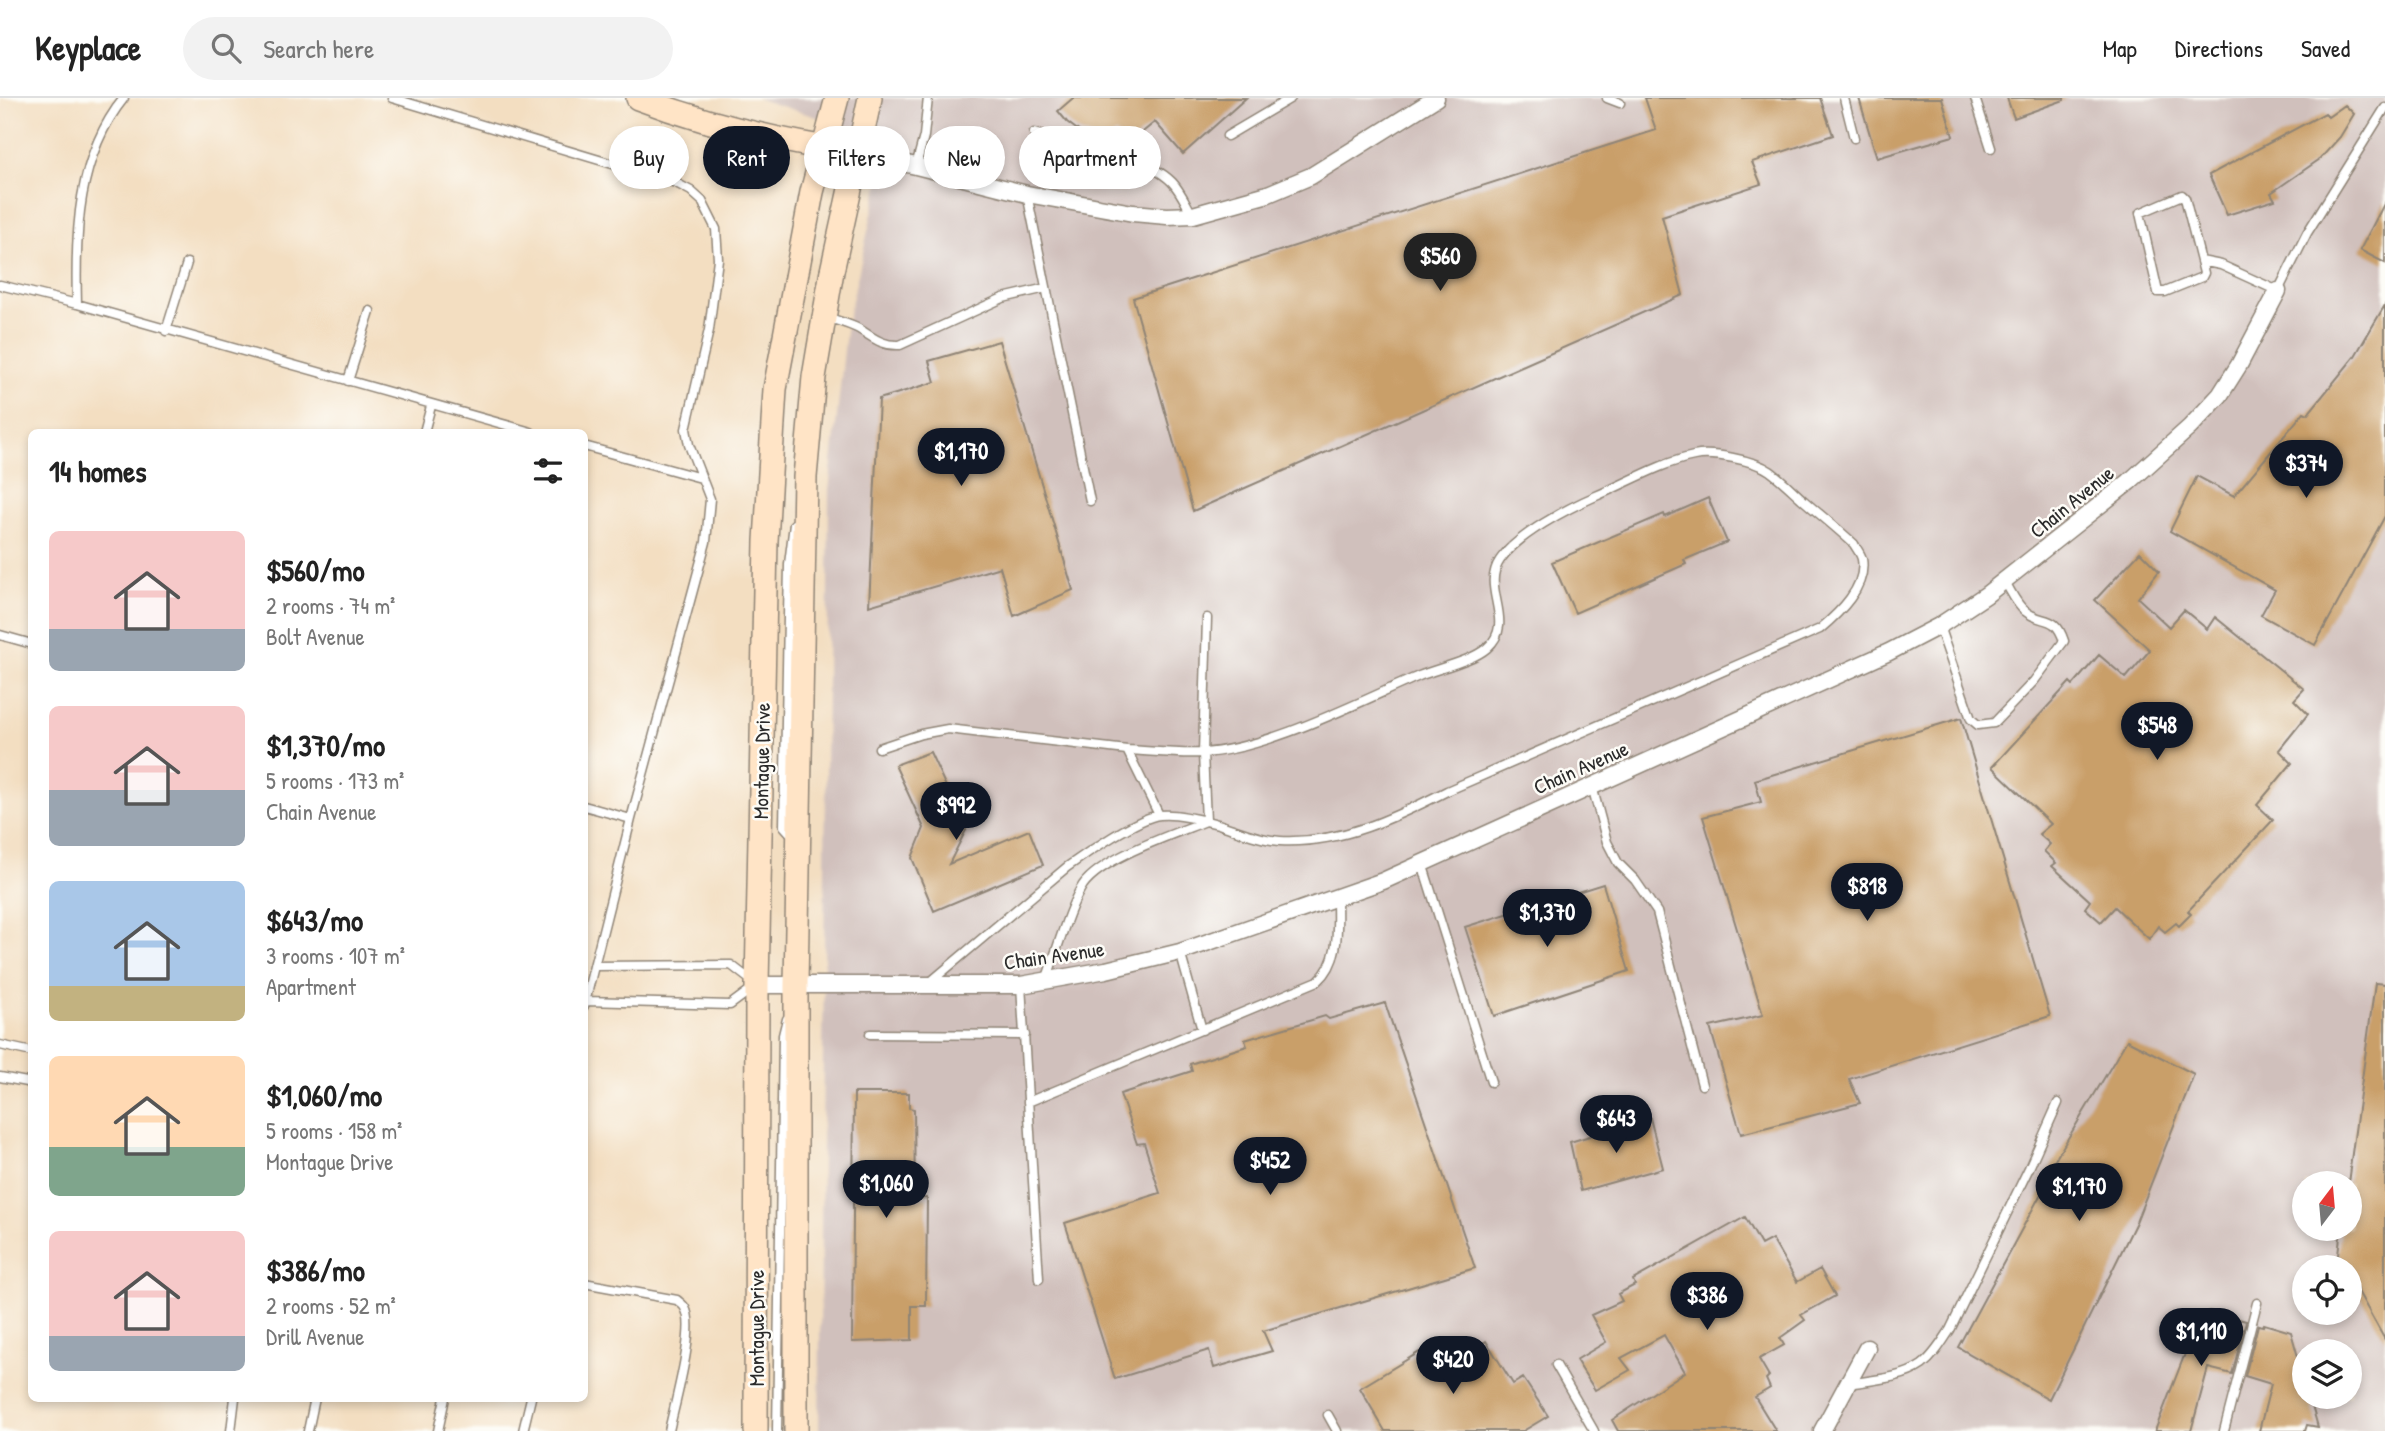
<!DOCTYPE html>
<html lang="en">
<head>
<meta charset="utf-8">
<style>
  :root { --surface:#fff; --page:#f2f2f2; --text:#222; --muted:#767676; --line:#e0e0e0; --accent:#111827 }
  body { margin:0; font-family:"Patrick Hand",sans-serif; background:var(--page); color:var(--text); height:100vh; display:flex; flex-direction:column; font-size:26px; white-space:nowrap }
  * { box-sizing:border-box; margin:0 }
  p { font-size:23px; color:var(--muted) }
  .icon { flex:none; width:38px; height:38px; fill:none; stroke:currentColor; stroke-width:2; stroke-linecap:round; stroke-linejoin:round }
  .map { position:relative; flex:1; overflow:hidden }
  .side { position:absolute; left:28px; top:331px; width:560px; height:973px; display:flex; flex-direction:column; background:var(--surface); border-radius:10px; box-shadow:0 4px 10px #0003 }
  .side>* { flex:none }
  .top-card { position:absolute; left:609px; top:28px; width:665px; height:63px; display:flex; gap:14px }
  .needle { width:46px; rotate:16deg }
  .controls { position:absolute; left:2292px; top:1073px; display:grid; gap:14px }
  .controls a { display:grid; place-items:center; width:70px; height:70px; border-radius:50%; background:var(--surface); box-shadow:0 4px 10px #0003; font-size:35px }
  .price { position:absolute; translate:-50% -60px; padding:0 16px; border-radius:24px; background:var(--accent); color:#fff; font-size:23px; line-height:46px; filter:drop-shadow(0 2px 4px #0008) }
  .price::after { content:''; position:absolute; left:50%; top:42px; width:21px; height:16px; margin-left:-10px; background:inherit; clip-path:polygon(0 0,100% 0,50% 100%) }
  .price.active { background:#222; color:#fff }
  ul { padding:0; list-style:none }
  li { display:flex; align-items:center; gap:21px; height:175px; padding:0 21px }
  li span { display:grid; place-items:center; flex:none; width:196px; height:140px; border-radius:10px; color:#555 }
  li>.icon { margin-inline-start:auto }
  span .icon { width:84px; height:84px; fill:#fffc; stroke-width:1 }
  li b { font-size:30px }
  h2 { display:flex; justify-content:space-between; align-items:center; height:84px; padding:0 21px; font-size:30px }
  .chip { padding:0 24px; border-radius:32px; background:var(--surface); box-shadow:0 4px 10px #0003; font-size:24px; line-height:63px }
  .chip.active { background:var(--accent); color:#fff }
  header { display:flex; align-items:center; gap:42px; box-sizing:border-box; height:98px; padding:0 35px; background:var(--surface); border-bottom:2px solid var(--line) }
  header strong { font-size:33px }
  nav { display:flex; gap:38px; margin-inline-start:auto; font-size:24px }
  .search { width:490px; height:63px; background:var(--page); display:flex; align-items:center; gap:18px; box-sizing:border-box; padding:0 24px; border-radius:38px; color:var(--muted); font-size:26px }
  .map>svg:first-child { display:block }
  .industrial { fill:#d0c0bc; fill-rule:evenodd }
  .building { fill:#c99f69 }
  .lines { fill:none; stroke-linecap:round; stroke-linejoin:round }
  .service-casing { stroke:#8f8476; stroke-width:11 }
  .minor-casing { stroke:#8f8476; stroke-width:19 }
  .secondary-casing { stroke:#8f8476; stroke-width:26 }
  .service { stroke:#fff; stroke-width:8 }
  .minor { stroke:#fff; stroke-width:16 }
  .secondary { stroke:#ffe4c6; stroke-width:23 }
  .labels { text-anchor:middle; stroke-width:5; stroke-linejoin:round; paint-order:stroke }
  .street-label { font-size:21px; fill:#2b2b2b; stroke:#fdfcf7 }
</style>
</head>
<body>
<header>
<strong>Keyplace</strong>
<div class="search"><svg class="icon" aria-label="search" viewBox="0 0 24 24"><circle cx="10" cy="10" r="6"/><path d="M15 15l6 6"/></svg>Search here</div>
<nav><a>Map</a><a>Directions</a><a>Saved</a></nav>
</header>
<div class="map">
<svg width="2385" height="1333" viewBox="0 0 2385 1333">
  <rect width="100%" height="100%" fill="#fdfcf7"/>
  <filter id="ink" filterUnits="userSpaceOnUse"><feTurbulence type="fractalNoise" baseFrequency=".0143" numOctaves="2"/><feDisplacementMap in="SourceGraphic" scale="14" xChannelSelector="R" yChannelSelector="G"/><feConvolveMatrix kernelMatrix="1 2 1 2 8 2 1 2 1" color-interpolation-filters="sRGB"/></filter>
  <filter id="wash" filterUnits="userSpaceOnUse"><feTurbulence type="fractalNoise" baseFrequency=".00686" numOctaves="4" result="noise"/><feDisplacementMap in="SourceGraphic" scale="28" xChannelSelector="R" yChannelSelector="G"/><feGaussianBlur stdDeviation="1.57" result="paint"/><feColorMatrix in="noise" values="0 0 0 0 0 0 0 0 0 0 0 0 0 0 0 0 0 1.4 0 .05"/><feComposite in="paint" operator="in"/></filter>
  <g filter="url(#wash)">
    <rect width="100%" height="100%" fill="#f3dec1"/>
    <path class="industrial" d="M756 0H2385V1333H819L829 393 847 224 889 42ZM2305 1085H2350V1130H2305ZM2305 1169H2350V1214H2305ZM2305 1253H2350V1298H2305Z"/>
    <g id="blocks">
      <path class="building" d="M1073 0H1246L1183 56 1155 24 1127 47 1116 35 1104 44 1080 34 1067 24 1058 13Z
        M1645 0H1820L1833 37 1752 64 1761 86 1662 118 1683 197 1193 413 1133 200 1656 32Z
        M1859 0H1942L1953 38 1877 60Z
        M2007 0H2064V2L2014 20Z
        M2345 7 2354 16 2340 39 2320 61 2271 95 2275 102 2227 117 2209 77 2325 15 2328 19Z
        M2385 104V165L2360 152Z
        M2385 207V418L2315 547 2261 517 2275 492 2170 433 2197 378 2234 398 2304 314 2308 316 2355 258Z
        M999 243 1073 492 1014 518 1000 469 869 508 879 301 935 284 929 263Z
        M1708 400 1727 444 1684 462 1686 466 1575 515 1552 464 1664 416 1665 419Z
        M2140 454 2159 473 2138 500 2169 529 2184 512 2207 531 2215 519 2304 591 2294 602 2308 616 2279 652 2292 665 2257 707 2273 722 2188 813 2191 816 2179 828 2176 825 2165 834 2158 828 2149 841 2115 809 2101 824 2085 810 2090 803 2052 768 2056 765 2044 753 2050 746 2039 736 2051 726 1992 669 2070 584 2073 587 2099 557 2126 580 2150 552 2095 502Z
        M1961 620 2050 918 1849 981 1860 1005 1741 1036 1710 929 1763 917 1703 719 1761 704 1755 682Z
        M930 654 966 732 949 766 1029 732 1043 767 934 813 912 760 924 730 895 667Z
        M1603 786 1629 873 1494 918 1465 829Z
        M2375 885 2385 886V1242L2350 1179V1169H2345L2338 1157 2341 1130H2350V1085H2348Z
        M1385 905 1475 1170 1263 1233 1272 1253 1214 1270 1209 1252 1115 1281 1065 1125 1160 1095 1144 1045 1137 1046 1120 996 1192 973 1190 966 1247 948 1245 942 1325 918 1329 921Z
        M2127 942 2194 976 2136 1124 2049 1301 1958 1249 2050 1079 2046 1077Z
        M854 995H909V1010L914 1011 915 1101 927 1100 926 1208H912V1242L852 1244Z
        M1650 1020 1663 1070 1581 1093 1570 1044Z
        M1745 1119 1761 1147 1772 1141 1797 1184 1820 1171 1835 1198 1801 1217 1805 1222 1780 1240 1784 1247 1759 1261 1769 1278 1766 1281 1770 1290 1755 1299 1776 1333H1618L1612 1322 1685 1274 1664 1237 1621 1260 1630 1272 1595 1292 1576 1262 1606 1244 1591 1217 1622 1203 1618 1196 1635 1187 1633 1182Z
        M2209 1213 2246 1223 2232 1276 2208 1270 2191 1333H2155L2200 1217Z
        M2264 1226 2291 1234 2305 1284V1298H2309L2318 1329 2307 1327 2305 1333H2259L2271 1286 2245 1278 2258 1227 2263 1228Z
        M1486 1243 1513 1286 1523 1280 1548 1318 1523 1333H1385L1360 1290 1423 1252 1435 1273Z"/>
    </g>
  </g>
  <g filter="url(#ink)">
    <use href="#blocks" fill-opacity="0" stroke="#8f8476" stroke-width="2"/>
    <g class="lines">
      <defs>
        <path id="service" d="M392 0 676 85 691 93 702 103 716 131 718 161 709 232 686 331 689 347 710 401 706 444 631 721 584 908
          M1607 0 1620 5
          M1844 0 1854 40
          M1975 0 1991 50
          M1034 35C1071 45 1144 56 1172 84 1180 92 1186 106 1192 116
          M1227 38 1291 0
          M916 68 924 38 928 0
          M1027 96 1090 403
          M2182 97 2185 100 2204 175 2202 179 2165 194H2158L2140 115Z
          M2201 163 2221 167 2278 193 2307 135 2385 10
          M0 187 77 206 531 334
          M77 206C75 135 77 58 124 0
          M827 219C837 223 850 226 859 231 874 240 882 248 900 247L1003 200 1046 190
          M166 233 187 165
          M348 283 370 213
          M424 334 431 308
          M584 348 701 380
          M1939 528 1971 621 1978 627 1994 625 2034 583 2064 543C2055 515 2042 527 2025 513 2016 506 2011 493 2005 484
          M0 537 32 546
          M879 650 921 636 948 631 1127 652 1159 717
          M1592 688 1607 744 1618 765 1635 782 1657 814 1702 987
          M584 708 631 721
          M793 738 784 728 789 466 794 426
          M1422 765 1491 984
          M1180 854 1202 932
          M1046 882C1056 856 1069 808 1083 787 1103 759 1174 736 1206 723L1203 655 1207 520
          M928 886 1067 769C1085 756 1139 719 1160 717 1175 715 1203 722 1218 726 1237 732 1260 742 1280 743 1341 746 1394 720 1447 693L1820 531C1839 515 1867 489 1862 461 1861 456 1856 450 1854 446 1837 430 1819 416 1802 401 1792 392 1781 381 1770 373 1754 362 1712 354 1694 358 1660 365 1627 385 1596 398 1568 410 1517 437 1500 462 1480 491 1517 524 1487 550 1472 563 1439 570 1419 578 1358 604 1267 652 1201 655 1176 656 1151 653 1127 652
          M1021 887 1039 1181
          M586 903 730 907 757 887 731 867 594 868
          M870 936 1025 937
          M0 947 32 954
          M0 979 32 985
          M1028 1004 1318 883C1341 863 1337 828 1337 799
          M584 1185 677 1202C679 1204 684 1207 685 1210 697 1229 674 1308 669 1333
          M1556 1267 1594 1333
          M1847 1286C1871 1282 1902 1281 1922 1267 1934 1258 1942 1244 1950 1232L2029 1070 2058 1005
          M1328 1317 1337 1333
          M231 1333 235 1300
          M308 1333 315 1300
          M438 1333 445 1300
          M523 1333 531 1300
          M777 1333 783 937 787 921
          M2224 1333 2257 1205"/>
        <path id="minor" d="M857 55 916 68 1027 96 1133 115 1167 118 1193 117 1268 96 1311 78 1436 0
          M757 887H1021L1106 872 1180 854 1383 783 1889 554 1939 528 1986 497 2129 384 2190 329 2220 297 2239 267 2278 193
          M1822 1333 1867 1250"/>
        <path id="secondary" d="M638 0C709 27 782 44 857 55
          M756 1333 757 887 766 443 775 291 812 94 837 0
          M796 1333V887L805 379 814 279 832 173 870 0"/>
      </defs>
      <use href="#service" class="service-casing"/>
      <use href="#minor" class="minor-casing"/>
      <use href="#secondary" class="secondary-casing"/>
      <use href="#service" class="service"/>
      <use href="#minor" class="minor"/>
      <use href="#secondary" class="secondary"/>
    </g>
  </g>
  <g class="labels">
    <g class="street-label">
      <text transform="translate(2072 404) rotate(-39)" y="7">Chain Avenue</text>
      <text transform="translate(762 663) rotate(-89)" y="7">Montague Drive</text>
      <text transform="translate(1581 670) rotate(-24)" y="7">Chain Avenue</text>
      <text transform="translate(1054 858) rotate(-8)" y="7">Chain Avenue</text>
      <text transform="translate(757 1230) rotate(-90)" y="7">Montague Drive</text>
    </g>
  </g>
</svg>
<div class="controls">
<a><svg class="needle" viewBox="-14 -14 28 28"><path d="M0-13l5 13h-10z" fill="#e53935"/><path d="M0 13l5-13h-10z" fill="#767676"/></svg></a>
<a><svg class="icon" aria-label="locate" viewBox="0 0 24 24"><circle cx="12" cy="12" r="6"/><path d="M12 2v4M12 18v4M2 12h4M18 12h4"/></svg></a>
<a><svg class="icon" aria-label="layers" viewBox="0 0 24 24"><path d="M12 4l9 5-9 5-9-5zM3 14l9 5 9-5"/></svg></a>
</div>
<b class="price active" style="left:1440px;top:195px">$560</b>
<b class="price" style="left:961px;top:390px">$1,170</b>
<b class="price" style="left:2306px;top:402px">$374</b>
<b class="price" style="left:2157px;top:664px">$548</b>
<b class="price" style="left:956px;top:744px">$992</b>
<b class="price" style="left:1867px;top:825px">$818</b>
<b class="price" style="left:1547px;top:851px">$1,370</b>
<b class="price" style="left:1616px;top:1057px">$643</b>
<b class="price" style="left:1270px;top:1099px">$452</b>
<b class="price" style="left:886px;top:1122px">$1,060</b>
<b class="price" style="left:2079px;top:1125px">$1,170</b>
<b class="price" style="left:1707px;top:1234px">$386</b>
<b class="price" style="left:2201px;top:1270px">$1,110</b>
<b class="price" style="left:1453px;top:1298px">$420</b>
<div class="top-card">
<a class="chip">Buy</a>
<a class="chip active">Rent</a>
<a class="chip">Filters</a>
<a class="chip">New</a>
<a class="chip">Apartment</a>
</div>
<section class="side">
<h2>14 homes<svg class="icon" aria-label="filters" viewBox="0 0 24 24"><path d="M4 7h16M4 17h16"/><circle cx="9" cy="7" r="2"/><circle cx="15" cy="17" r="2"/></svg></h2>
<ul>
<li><span style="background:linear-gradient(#f6c9c9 70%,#9aa5b1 0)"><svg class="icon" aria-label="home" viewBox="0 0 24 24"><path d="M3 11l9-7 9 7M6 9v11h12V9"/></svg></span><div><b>$560/mo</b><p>2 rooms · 74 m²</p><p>Bolt Avenue</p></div></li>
<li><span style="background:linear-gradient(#f6c9c9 60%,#9aa5b1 0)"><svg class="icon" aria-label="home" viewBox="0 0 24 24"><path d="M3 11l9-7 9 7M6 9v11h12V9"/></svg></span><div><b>$1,370/mo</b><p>5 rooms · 173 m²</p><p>Chain Avenue</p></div></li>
<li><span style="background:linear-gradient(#a9c7e8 75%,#c2b280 0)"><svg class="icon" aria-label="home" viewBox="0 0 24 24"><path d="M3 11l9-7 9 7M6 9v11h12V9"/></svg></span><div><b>$643/mo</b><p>3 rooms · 107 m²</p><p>Apartment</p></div></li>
<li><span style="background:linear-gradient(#ffd9b3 65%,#7fa58c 0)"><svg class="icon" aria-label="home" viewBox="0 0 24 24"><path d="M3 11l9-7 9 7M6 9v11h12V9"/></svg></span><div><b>$1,060/mo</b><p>5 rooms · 158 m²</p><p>Montague Drive</p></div></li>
<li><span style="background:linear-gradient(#f6c9c9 75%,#9aa5b1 0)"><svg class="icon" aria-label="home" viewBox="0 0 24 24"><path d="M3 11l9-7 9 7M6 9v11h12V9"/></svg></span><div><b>$386/mo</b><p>2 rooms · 52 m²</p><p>Drill Avenue</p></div></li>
</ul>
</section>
</div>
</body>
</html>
